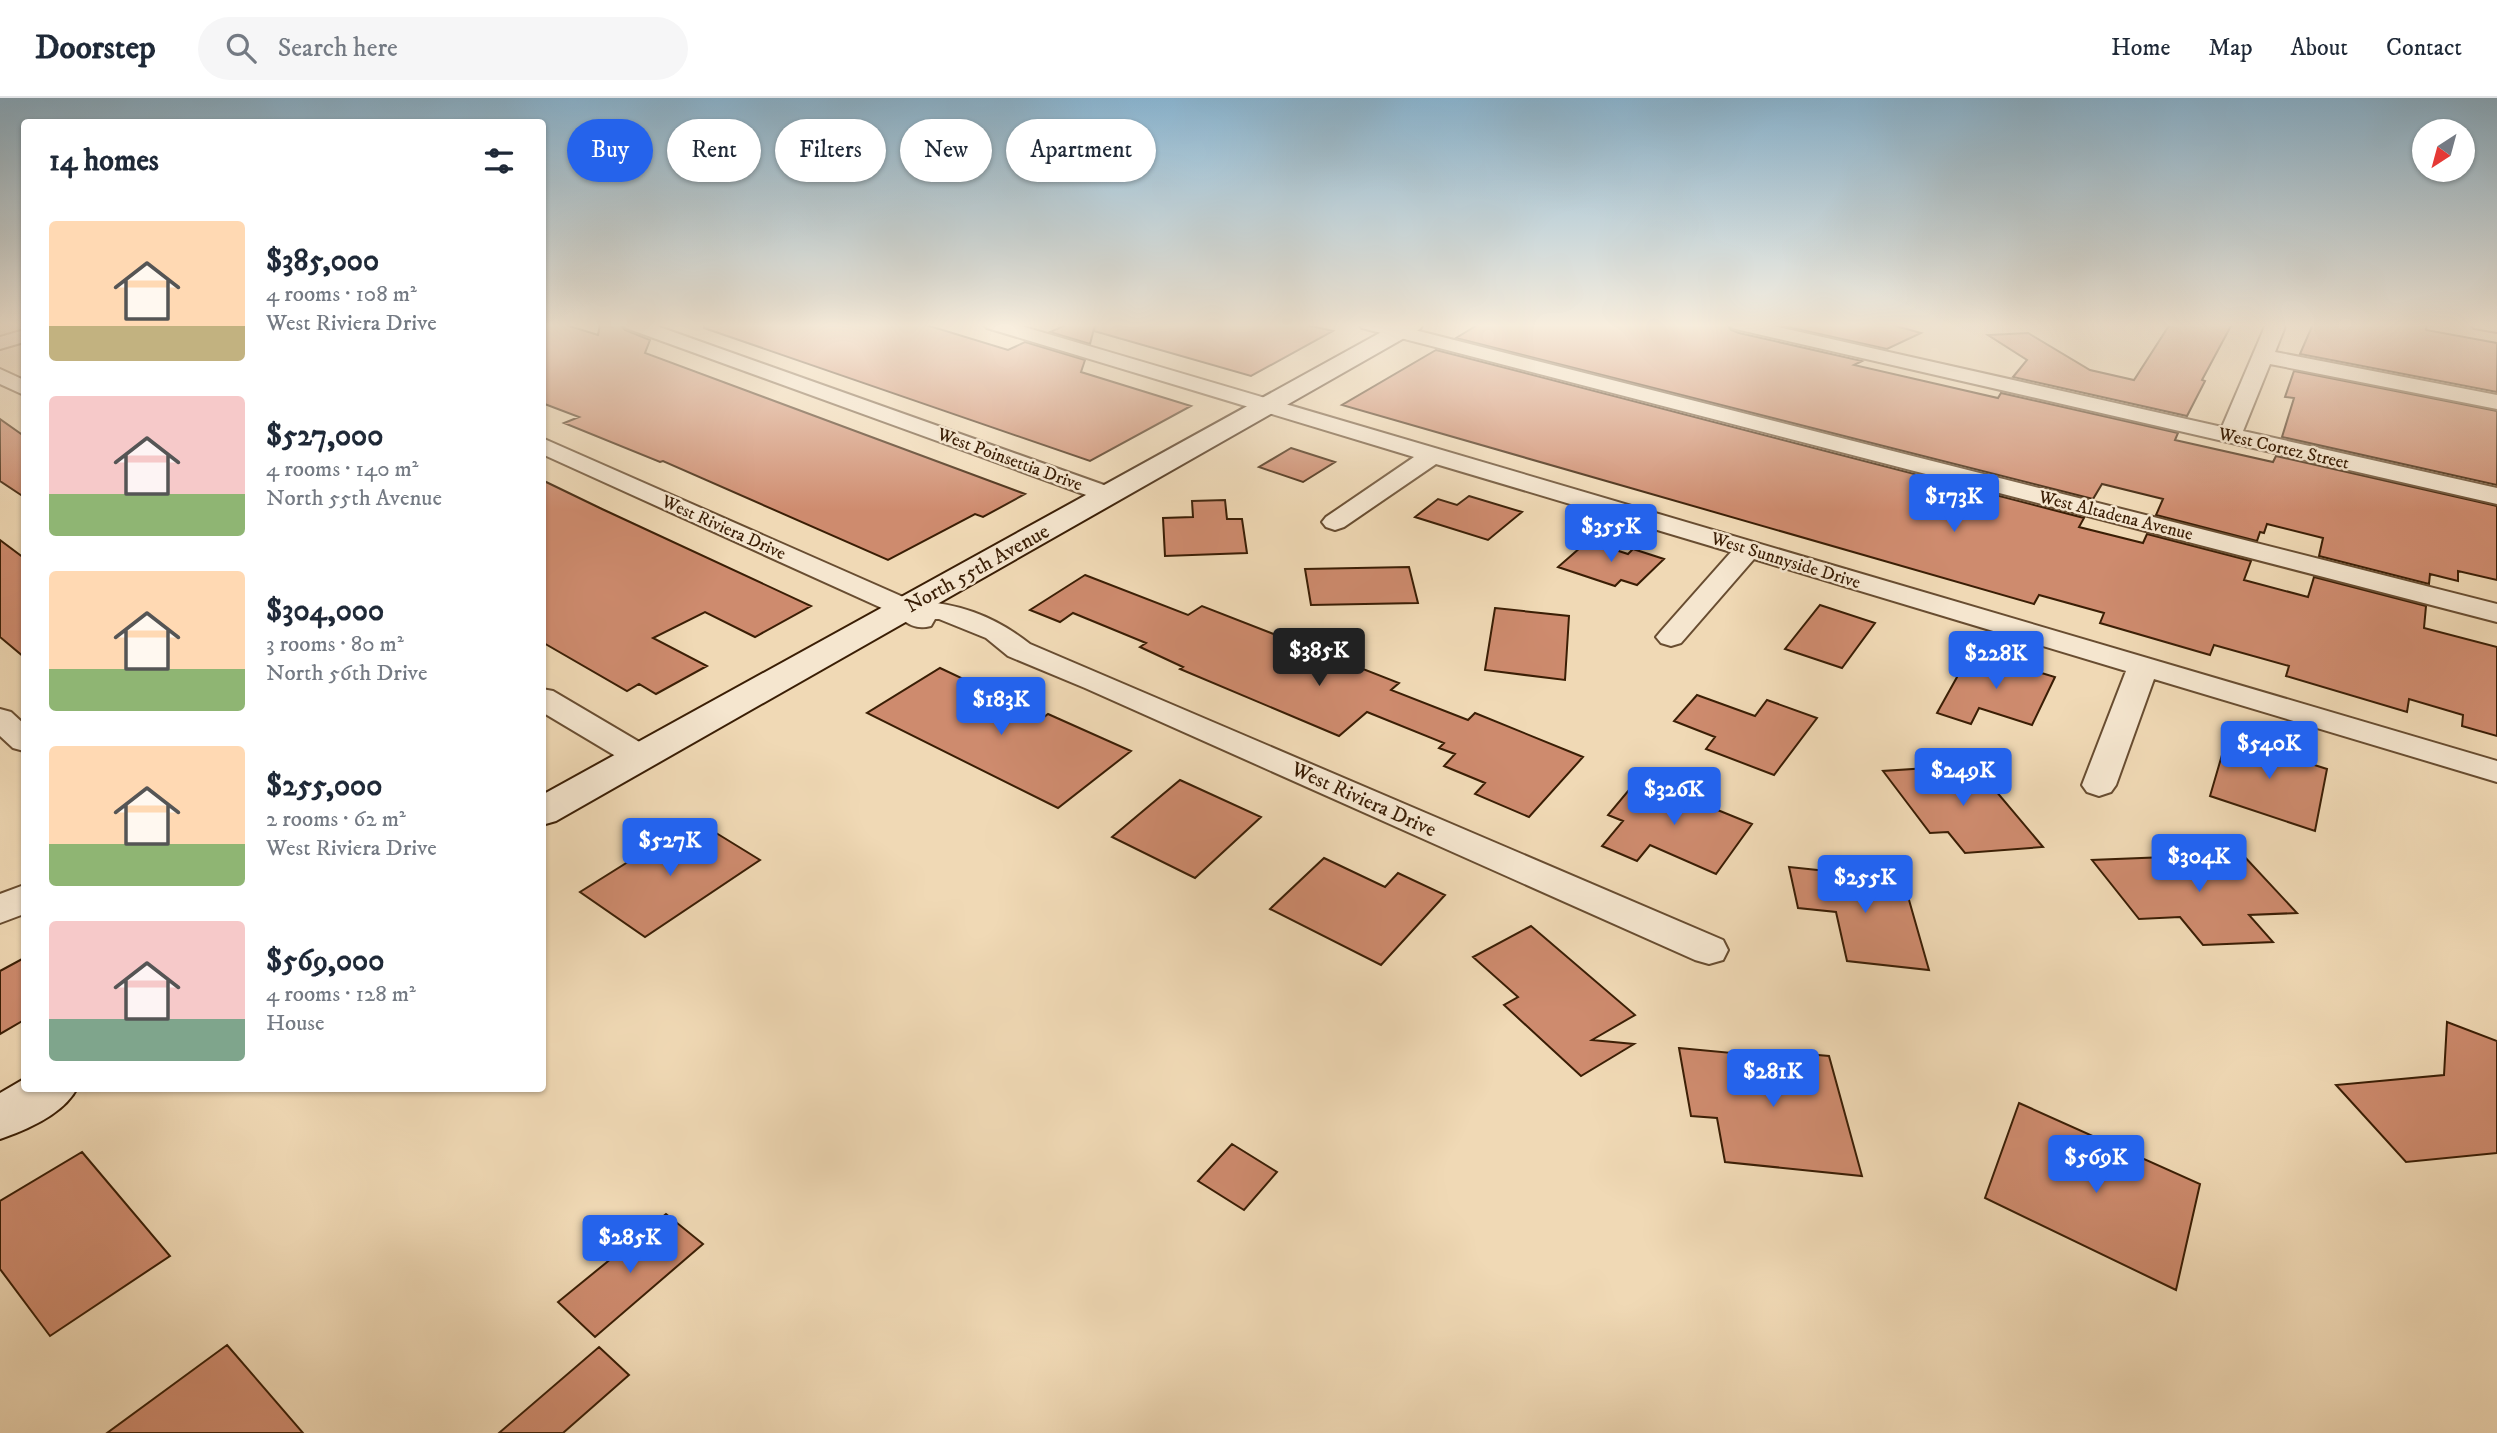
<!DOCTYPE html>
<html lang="en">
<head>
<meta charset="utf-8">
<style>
  :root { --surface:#fff; --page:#f6f6f7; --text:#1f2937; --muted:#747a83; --line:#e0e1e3; --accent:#2563eb }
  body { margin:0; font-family:"IM FELL DW Pica",serif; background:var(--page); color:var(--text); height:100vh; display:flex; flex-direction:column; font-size:26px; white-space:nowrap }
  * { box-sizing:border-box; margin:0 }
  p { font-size:23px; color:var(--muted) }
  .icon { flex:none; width:38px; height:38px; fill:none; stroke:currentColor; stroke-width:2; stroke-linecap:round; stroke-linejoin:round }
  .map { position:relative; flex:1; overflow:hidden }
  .drawer { position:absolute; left:21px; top:21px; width:525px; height:973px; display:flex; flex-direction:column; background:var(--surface); border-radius:7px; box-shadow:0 2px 5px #0004 }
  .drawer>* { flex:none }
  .hud { position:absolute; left:567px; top:21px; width:665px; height:63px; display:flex; gap:14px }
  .needle { width:46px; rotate:216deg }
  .fabs { position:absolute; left:2412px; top:21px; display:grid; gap:14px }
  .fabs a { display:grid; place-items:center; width:63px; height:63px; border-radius:50%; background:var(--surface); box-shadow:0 2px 5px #0004; font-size:35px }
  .price { position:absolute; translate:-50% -60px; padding:0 16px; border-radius:7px; background:var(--accent); color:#fff; font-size:23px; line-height:46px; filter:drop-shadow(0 2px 4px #0008) }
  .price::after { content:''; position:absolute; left:50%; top:42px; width:21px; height:16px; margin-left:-10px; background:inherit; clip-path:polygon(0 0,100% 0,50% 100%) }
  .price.current { background:#222; color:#fff }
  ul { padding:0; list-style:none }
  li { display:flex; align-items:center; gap:21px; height:175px; padding:0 28px }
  li span { display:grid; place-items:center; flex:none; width:196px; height:140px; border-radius:7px; color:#555 }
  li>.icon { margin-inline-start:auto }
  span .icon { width:84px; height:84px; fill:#fffc; stroke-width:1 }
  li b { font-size:30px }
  h2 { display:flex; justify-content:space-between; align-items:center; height:84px; padding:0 28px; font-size:30px }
  .chip { padding:0 24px; border-radius:32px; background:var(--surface); box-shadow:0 2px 5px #0004; font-size:24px; line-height:63px }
  .chip.current { background:var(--accent); color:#fff }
  header { display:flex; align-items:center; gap:42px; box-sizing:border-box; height:98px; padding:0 35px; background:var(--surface); border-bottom:2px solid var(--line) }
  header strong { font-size:33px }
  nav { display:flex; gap:38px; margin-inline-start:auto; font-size:24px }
  .search { width:490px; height:63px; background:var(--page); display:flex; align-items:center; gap:18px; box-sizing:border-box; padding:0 24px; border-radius:38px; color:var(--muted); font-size:26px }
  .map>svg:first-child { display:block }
  .building { fill:#ce8b6e; stroke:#3a1e05; stroke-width:2 }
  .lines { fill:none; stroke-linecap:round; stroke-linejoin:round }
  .street-casing { stroke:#684d31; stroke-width:4 }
  .secondary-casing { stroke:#3a1e05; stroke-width:4 }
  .street { fill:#f5e6cf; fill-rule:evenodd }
  .secondary { fill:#f5e6cf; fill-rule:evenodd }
  .labels { text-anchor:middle; stroke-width:5; stroke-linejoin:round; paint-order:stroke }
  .far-street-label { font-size:18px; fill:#3a1e05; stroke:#f5e6cf }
  .street-label { font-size:21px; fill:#3a1e05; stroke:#f5e6cf }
</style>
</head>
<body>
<header>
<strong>Doorstep</strong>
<div class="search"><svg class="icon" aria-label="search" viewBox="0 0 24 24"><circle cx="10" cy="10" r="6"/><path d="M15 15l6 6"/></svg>Search here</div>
<nav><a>Home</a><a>Map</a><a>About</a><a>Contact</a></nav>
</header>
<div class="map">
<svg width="2497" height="1335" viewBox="0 0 2497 1335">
  <rect width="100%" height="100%" fill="#f0d9b5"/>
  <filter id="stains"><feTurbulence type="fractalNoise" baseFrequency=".00286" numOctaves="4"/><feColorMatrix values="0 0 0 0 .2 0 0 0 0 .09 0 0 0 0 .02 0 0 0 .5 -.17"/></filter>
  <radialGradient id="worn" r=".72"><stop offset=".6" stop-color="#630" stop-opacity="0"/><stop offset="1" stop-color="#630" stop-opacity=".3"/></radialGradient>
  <path class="building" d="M542 226H563L598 237 600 226H620L625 232 650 242 645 255 1025 396 983 419 975 416 888 462 663 363 660 364 564 325 579 319 542 305Z
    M704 226H923L1008 252 1025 244 1085 262 1081 274 1191 308 1090 363 704 230Z
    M1068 226H1303L1333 233 1251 278 1094 233 1095 227 1090 246 1050 234Z
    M1479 226H1727L1731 232 1739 235 1862 263 1854 267 1998 300 2001 295 2178 335 2175 342 2273 364 2276 358 2497 408V482L2458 473V483L2430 476 2429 486 2319 458 2323 440 2267 426 2264 435 2260 434 2257 443 2156 417 2163 401 2102 386 2093 401 1456 240Z
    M1775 226H1889L1921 235 1887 251Z
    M2170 226H2232L2202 282 2205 283 2187 318 2013 279 2027 262 1988 237 2028 235 2090 272 2134 282Z
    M2313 226H2427L2426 232 2497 245V294L2300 256Z
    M1436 252 2084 420 2079 429 2143 445 2147 436 2251 463 2244 482 2308 499 2314 479 2426 508 2424 530 2497 549V638L2462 628 2463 617 2409 601 2407 614 2286 578 2289 568 2214 547 2210 557 2100 525 2104 515 2039 497 2034 506 1342 307Z
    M2294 273 2497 313V387L2282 339 2294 300 2285 299Z
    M0 321 24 338V399L0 383Z
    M1291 350 1335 364 1303 384 1259 369Z
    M542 382 602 411 811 508 755 539 705 514 653 540 707 568 656 596 639 586 627 593 542 544Z
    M1469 398 1522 414 1488 442 1415 419 1438 401 1457 407Z
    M1225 402 1227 421H1242L1247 455 1165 458 1163 420 1193 419 1192 403Z
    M0 442 24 460V559L0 539Z
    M1588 443 1628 456 1633 451 1664 461 1637 487 1621 482 1615 488 1558 469Z
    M1409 469 1418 505 1311 507 1305 471Z
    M1085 477 1188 517 1202 508 1399 585 1391 592 1468 622 1475 615 1583 659 1529 719 1475 696 1485 685 1444 668 1455 656 1439 650 1444 645 1367 614 1339 638 1180 571 1183 569 1140 549 1146 545 1073 515 1060 524 1030 512Z
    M1820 507 1875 525 1842 570 1785 551Z
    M1495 510 1569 518 1565 582 1485 572Z
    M1971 554 2055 579 2032 627 1979 610 1971 626 1937 615Z
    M940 570 1044 619 1048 616 1131 653 1058 710 867 615Z
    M1697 597 1755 618 1767 602 1817 620 1774 677 1706 651 1715 639 1674 623Z
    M2229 633 2284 650 2283 657 2327 671 2315 733 2210 698Z
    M1974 667 2043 749 1965 755 1948 734 1930 735 1883 673Z
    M1639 680 1752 726 1716 776 1650 747 1637 763 1602 748 1623 723 1608 717Z
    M1180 682 1261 719 1195 780 1112 739Z
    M695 722 760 762 645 839 580 794Z
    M2242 756 2297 815 2249 817 2273 844 2203 847 2180 819 2139 821 2092 762Z
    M1324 760 1385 789 1398 775 1445 797 1381 867 1270 811Z
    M1789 769 1903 781 1929 872 1847 863 1836 814 1798 810Z
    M1531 828 1635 917 1592 942 1634 946 1581 978 1504 907 1518 899 1473 859Z
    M24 860V922L0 936V873Z
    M2447 924 2497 943V1055L2406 1064 2336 987 2444 977Z
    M1679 950 1763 958 1762 952 1829 958 1862 1078 1725 1064 1717 1020 1691 1018Z
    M2019 1005 2200 1086 2176 1192 1985 1100Z
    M1232 1046 1277 1074 1244 1112 1198 1083Z
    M82 1054 170 1158 50 1238 0 1171V1103Z
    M666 1116 703 1146 595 1239 558 1204Z
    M227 1247 303 1335H107Z
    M599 1249 629 1277 563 1335H499Z"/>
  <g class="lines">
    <defs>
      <path id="street" d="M623 226H651L1118 392 1121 397 1118 402 1109 404 1100 402 626 230Z
        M984 226H1014L2497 663V684L2154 581 2116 687 2111 694 2099 698 2087 694 2082 687 2126 573 1754 461 1681 545 1671 548 1661 545 1656 539 1661 533 1731 454 1436 366 1344 429 1335 432 1326 429 1322 424 1326 419 1414 359 987 230Z
        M1359 226H1391L2497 506V524L1362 230Z
        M1730 226H1765L2222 329 2266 226H2286L2275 254 2497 297V311L2270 266 2243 333 2497 390V406L1740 232 1733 230Z
        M2471 226H2497V234L2474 230Z
        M24 232V244L0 251V239Z
        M0 271 24 282V297L0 286Z
        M542 340 910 502C957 505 993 517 1030 546L1723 842 1728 852 1723 862 1709 866 1695 862 1085 590 1008 558 986 540 939 521H935L931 528C915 532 908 526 895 516L542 356Z
        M542 591 553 593 653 652 657 659 653 666 641 669 629 666 542 614Z
        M0 611 11 614 24 626V653L13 650 0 638Z
        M24 787V816L0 825V796Z"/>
      <path id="secondary" d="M1396 226H1423L1420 231 556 723 542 727V697Z
        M24 981V990H77C64 1016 26 1032 0 1041V995Z"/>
    </defs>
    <use href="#street" class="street-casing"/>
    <use href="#secondary" class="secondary-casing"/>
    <use href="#street" class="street"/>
    <use href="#secondary" class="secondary"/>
  </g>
  <linearGradient id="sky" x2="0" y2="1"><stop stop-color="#89b6d3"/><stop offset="0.55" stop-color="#f8eede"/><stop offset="1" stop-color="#f8eede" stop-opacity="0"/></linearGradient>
  <rect width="2497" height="413" fill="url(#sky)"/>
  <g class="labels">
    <g class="far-street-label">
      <text transform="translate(2284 350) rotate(13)" y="6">West Cortez Street</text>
      <text transform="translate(1010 361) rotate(20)" y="6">West Poinsettia Drive</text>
      <text transform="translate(2116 417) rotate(14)" y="6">West Altadena Avenue</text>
      <text transform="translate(724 429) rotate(24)" y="6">West Riviera Drive</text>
      <text transform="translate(1786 462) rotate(17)" y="6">West Sunnyside Drive</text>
    </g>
    <g class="street-label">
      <text transform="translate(977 470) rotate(-29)" y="7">North 55th Avenue</text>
      <text transform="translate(1364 701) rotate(24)" y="7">West Riviera Drive</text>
    </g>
  </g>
  <rect width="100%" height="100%" filter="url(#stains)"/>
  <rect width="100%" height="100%" fill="url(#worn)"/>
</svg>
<div class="fabs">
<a><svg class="needle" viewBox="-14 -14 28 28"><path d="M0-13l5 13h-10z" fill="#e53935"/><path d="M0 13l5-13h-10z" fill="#747a83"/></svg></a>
</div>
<b class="price" style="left:1954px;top:436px">$173K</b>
<b class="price" style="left:1611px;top:466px">$355K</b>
<b class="price current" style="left:1319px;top:590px">$385K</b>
<b class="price" style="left:1996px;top:593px">$228K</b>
<b class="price" style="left:1001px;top:639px">$183K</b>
<b class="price" style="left:2269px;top:683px">$540K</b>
<b class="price" style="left:1963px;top:710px">$249K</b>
<b class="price" style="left:1674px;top:729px">$326K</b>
<b class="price" style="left:670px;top:780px">$527K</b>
<b class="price" style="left:2199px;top:796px">$304K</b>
<b class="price" style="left:1865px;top:817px">$255K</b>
<b class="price" style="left:1773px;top:1011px">$281K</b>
<b class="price" style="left:2096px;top:1097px">$569K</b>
<b class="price" style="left:630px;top:1177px">$285K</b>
<div class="hud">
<a class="chip current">Buy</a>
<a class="chip">Rent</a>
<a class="chip">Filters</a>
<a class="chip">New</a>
<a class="chip">Apartment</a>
</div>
<section class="drawer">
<h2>14 homes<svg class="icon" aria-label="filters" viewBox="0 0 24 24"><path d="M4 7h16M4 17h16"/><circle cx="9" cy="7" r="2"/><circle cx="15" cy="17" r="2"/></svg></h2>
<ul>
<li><span style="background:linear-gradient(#ffd9b3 75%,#c2b280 0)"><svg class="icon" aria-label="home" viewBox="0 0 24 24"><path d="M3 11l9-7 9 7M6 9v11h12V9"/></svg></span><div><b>$385,000</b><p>4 rooms · 108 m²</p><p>West Riviera Drive</p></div></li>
<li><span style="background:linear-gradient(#f6c9c9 70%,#8fb573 0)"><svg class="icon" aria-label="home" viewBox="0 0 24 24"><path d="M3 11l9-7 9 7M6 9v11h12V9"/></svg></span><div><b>$527,000</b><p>4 rooms · 140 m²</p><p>North 55th Avenue</p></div></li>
<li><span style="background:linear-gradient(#ffd9b3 70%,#8fb573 0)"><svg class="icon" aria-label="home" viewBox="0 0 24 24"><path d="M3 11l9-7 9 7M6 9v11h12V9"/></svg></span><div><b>$304,000</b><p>3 rooms · 80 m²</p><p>North 56th Drive</p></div></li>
<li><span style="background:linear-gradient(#ffd9b3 70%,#8fb573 0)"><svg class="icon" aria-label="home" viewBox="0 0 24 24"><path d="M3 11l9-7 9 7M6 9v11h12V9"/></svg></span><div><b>$255,000</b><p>2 rooms · 62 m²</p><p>West Riviera Drive</p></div></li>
<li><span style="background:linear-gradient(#f6c9c9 70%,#7fa58c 0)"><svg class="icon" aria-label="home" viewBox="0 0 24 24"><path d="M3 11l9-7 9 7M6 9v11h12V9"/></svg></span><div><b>$569,000</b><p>4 rooms · 128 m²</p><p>House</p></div></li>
</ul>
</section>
</div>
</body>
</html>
